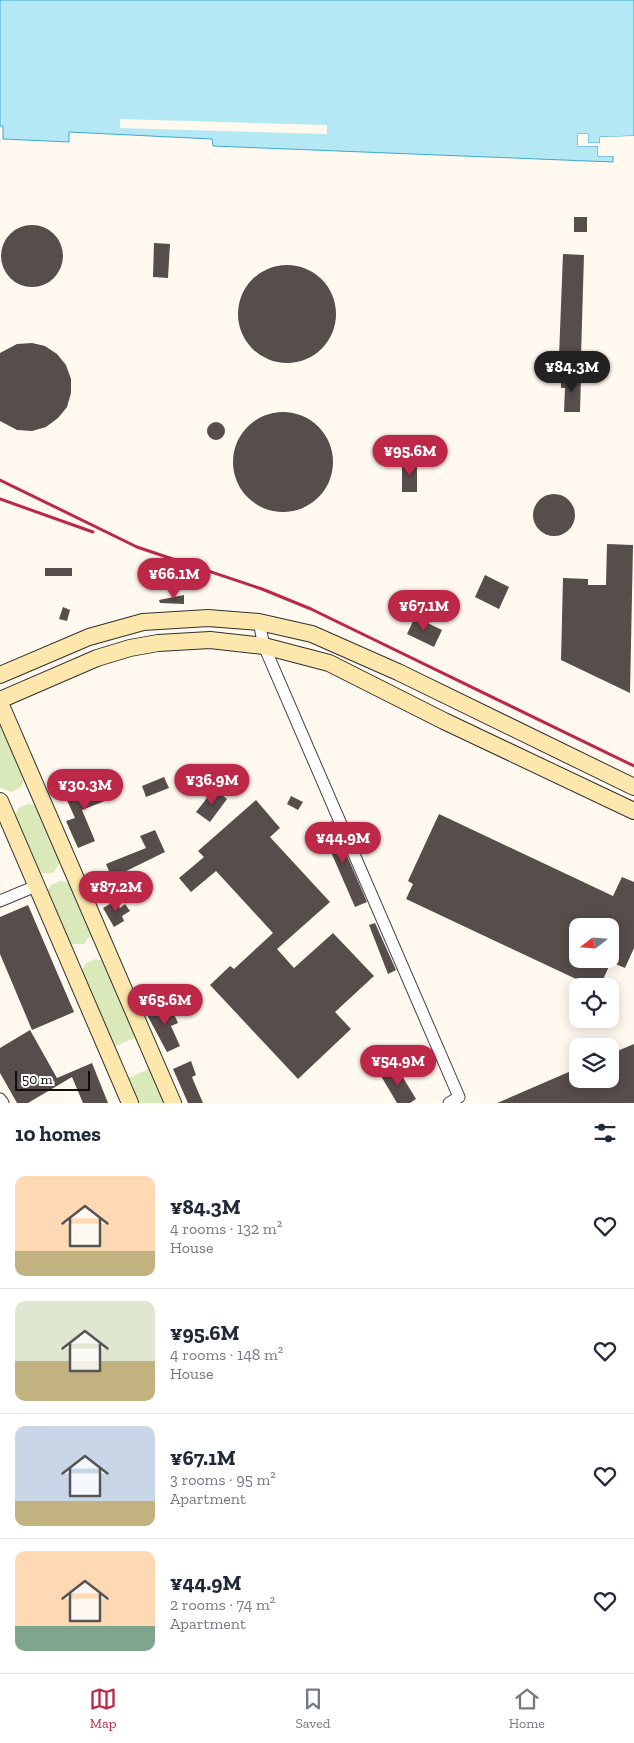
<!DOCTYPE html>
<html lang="en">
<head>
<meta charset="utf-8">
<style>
  :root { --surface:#fff; --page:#f6f6f7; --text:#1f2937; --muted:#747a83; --line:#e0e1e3; --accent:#bd2848 }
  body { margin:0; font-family:"Zilla Slab",serif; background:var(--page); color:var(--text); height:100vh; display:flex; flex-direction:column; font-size:19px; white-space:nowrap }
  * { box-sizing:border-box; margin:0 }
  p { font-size:16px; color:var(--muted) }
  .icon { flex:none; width:28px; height:28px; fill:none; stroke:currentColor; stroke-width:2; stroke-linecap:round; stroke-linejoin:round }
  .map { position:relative; height:1103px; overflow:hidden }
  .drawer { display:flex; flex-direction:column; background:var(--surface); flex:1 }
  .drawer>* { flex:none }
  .needle { width:32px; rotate:253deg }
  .buttons { position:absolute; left:569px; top:918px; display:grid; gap:10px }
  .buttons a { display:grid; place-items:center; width:50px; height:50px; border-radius:10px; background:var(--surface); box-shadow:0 2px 12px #0003; font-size:25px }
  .scale { position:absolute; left:15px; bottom:12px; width:75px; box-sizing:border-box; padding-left:5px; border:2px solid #0e0e0e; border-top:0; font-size:14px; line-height:18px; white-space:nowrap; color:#0e0e0e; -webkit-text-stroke:4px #fff; paint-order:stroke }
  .price { position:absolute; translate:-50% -42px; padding:0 11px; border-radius:18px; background:var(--accent); color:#fff; font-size:16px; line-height:32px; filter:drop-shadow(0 1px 2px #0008) }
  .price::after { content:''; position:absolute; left:50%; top:30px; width:15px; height:11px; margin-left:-8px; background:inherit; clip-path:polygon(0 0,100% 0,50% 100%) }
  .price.current { background:#222; color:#fff }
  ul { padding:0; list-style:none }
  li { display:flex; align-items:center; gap:15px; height:125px; padding:0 15px }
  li+li { border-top:1px solid var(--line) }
  li span { display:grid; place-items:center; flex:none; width:140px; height:100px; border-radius:10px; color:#555 }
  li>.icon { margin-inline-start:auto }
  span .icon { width:60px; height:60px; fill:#fffc; stroke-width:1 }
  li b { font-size:21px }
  h2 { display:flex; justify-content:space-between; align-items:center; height:60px; padding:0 15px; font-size:21px }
  .menu { display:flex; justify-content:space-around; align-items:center; height:70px; border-top:1px solid var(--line); background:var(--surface); font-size:14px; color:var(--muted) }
  .menu a { display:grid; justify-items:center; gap:2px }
  .menu .current { color:var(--accent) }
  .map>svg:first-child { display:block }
  .green { fill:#dae9ba }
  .water { fill:#b5e8f5; stroke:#3daacb }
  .pier { fill:#fff9f0 }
  .building { fill:#574d4b; fill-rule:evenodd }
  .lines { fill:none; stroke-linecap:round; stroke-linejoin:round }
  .street-casing { stroke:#414141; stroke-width:13 }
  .secondary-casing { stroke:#303030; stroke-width:18 }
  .street { stroke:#fff; stroke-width:11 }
  .secondary { stroke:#fde7ac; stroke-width:16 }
  .rail { stroke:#bd2848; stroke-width:3 }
</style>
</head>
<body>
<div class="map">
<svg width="634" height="1103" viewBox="0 0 634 1103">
  <rect width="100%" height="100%" fill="#fff9f0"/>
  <path class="green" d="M0 726 4 735 14 747 25 778 21 787 12 792 0 788Z
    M28 804 37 806 62 860 53 873H38L14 817 19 808Z
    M60 881 70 883 93 932 84 944H69L46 893 51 885Z
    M95 959 105 961 140 1036 111 1048 81 972 86 963Z
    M153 1067 169 1103H134L124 1080Z"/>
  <path class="water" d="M0 0H634V136L600 137V143H588V134H578V146H598V156H613V162L213 146 212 139 69 132V142L3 139V126H0Z"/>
  <path class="pier" d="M120 119 327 125V134L120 128Z
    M578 134H588V143H600V137L634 136V139H603L601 154H614L616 156H598V146H578Z"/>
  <path class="building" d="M574 217H587V232H574Z
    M1 256a31 31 0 1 1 62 0a31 31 0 1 1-62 0Z
    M154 243 170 244 168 278 153 277Z
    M563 254 584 255 581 356H559Z
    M238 314a49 49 0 1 1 98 0a49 49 0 1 1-98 0Z
    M32 343 45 346 57 354 66 365 71 379V393L67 407 58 418 46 427 32 431 17 430 0 421V353L17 344Z
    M561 376H581L580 412H564L565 388H561Z
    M233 462a50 50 0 1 1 100 0a50 50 0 1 1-100 0Z
    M207 431a9 9 0 1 1 18 0a9 9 0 1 1-18 0Z
    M402 462H417V492H402Z
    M533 515a21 21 0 1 1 42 0a21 21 0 1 1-42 0Z
    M607 544 633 545 630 693 561 660 563 578 588 579V585H606Z
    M45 568H72V576H45Z
    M153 574 185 575V588L153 587Z
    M485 575 509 587 499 609 475 597Z
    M184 595V604L160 603 159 600Z
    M63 607 70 610 67 621 59 619Z
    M415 617 442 630 434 647 407 634Z
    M164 777 169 788 146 797 142 786Z
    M102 782 110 799 82 810 95 841 78 848 66 821 75 818 66 798 74 794 73 791 93 783 94 786Z
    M214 789 227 799 210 822 196 812Z
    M291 796 303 802 298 810 287 804Z
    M256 800 280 828 270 837 330 902 277 949 294 968 333 933 374 976 335 1012 351 1029 298 1079 210 985 230 966 234 969 273 933 216 871 191 892 179 878 204 857 198 851Z
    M439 814 613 896 622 877 634 882V948L625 968 611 962 600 986H591L406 899 413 884 408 881ZM578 926H610V959H578Z
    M332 821 367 902 355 907 320 827Z
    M155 830 165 852 112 878 106 864 146 848 140 836Z
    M115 901 120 908 125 904 130 911 122 916 124 921 114 927 103 908Z
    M28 905 74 1012 32 1030 0 954V917Z
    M375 923 396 970 388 974 369 925Z
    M169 1003 178 1023 171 1026 180 1046 167 1052 146 1013Z
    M30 1030 57 1078 92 1063 108 1103H83L72 1077 28 1103H17L0 1073V1048Z
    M634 1044V1103H497L578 1068V1079H610V1054Z
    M191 1061 196 1075 192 1077 194 1082 203 1103H188L173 1069Z
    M396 1066 416 1099 410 1103H397L381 1076Z"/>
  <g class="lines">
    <defs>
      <path id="street" d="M259 622 264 646 459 1097 449 1103
        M0 901 36 886
        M0 1099 3 1103"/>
      <path id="secondary" d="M0 675 89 637 143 622 208 618 259 622 312 634 398 672 634 787
        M0 700 97 658 130 648 158 643 210 640 264 646 329 663 444 721 634 811
        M0 703 173 1103
        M0 801 130 1103"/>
    </defs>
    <use href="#street" class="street-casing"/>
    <use href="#secondary" class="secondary-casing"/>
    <use href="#street" class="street"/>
    <use href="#secondary" class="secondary"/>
    <path class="rail" d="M0 480 137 547 262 589 311 609 634 766
      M0 499 93 532"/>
  </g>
</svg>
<div class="buttons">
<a><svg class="needle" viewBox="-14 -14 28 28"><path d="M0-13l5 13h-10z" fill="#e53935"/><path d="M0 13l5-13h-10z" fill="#747a83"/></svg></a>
<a><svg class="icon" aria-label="locate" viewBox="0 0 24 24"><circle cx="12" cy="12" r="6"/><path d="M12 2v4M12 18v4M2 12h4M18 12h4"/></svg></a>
<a><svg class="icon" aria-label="layers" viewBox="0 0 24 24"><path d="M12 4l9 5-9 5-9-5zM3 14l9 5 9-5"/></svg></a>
</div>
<div class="scale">50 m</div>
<b class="price current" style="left:572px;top:393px">¥84.3M</b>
<b class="price" style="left:410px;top:477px">¥95.6M</b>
<b class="price" style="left:174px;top:600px">¥66.1M</b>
<b class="price" style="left:424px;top:632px">¥67.1M</b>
<b class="price" style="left:212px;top:806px">¥36.9M</b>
<b class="price" style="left:85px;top:811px">¥30.3M</b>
<b class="price" style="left:343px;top:864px">¥44.9M</b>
<b class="price" style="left:116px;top:913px">¥87.2M</b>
<b class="price" style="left:165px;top:1026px">¥65.6M</b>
<b class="price" style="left:398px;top:1087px">¥54.9M</b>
</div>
<section class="drawer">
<h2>10 homes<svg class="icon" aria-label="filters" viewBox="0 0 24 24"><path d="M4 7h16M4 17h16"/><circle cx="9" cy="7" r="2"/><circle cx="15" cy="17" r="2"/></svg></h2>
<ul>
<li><span style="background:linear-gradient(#ffd9b3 75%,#c2b280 0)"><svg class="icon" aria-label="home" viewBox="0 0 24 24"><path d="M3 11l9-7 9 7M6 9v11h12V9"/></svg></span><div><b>¥84.3M</b><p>4 rooms · 132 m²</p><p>House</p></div><svg class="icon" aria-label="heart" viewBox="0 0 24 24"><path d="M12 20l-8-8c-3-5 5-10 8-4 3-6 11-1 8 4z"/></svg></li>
<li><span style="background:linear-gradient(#dfe7d0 60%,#c2b280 0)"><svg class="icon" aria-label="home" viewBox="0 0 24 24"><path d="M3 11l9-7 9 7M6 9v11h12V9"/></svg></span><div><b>¥95.6M</b><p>4 rooms · 148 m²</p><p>House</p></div><svg class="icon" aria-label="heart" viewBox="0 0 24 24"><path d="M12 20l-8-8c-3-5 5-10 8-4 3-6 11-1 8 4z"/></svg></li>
<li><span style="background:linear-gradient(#c9d6e8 75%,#c2b280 0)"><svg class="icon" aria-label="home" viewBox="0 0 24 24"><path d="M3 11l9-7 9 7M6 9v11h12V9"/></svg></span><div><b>¥67.1M</b><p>3 rooms · 95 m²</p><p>Apartment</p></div><svg class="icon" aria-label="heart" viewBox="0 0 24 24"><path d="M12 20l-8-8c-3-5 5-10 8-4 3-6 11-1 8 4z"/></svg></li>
<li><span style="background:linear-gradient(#ffd9b3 75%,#7fa58c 0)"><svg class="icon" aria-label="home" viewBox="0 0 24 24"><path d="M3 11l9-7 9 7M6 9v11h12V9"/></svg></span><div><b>¥44.9M</b><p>2 rooms · 74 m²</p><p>Apartment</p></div><svg class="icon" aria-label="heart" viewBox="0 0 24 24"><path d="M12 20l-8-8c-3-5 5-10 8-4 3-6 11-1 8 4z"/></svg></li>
</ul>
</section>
<nav class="menu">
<a class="current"><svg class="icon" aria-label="map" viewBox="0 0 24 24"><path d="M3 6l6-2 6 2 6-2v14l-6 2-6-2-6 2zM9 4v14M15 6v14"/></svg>Map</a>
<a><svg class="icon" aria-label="saved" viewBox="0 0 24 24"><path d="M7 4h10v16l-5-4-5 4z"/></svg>Saved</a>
<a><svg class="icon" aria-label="home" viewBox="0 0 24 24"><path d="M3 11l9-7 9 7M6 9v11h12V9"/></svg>Home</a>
</nav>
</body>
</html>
